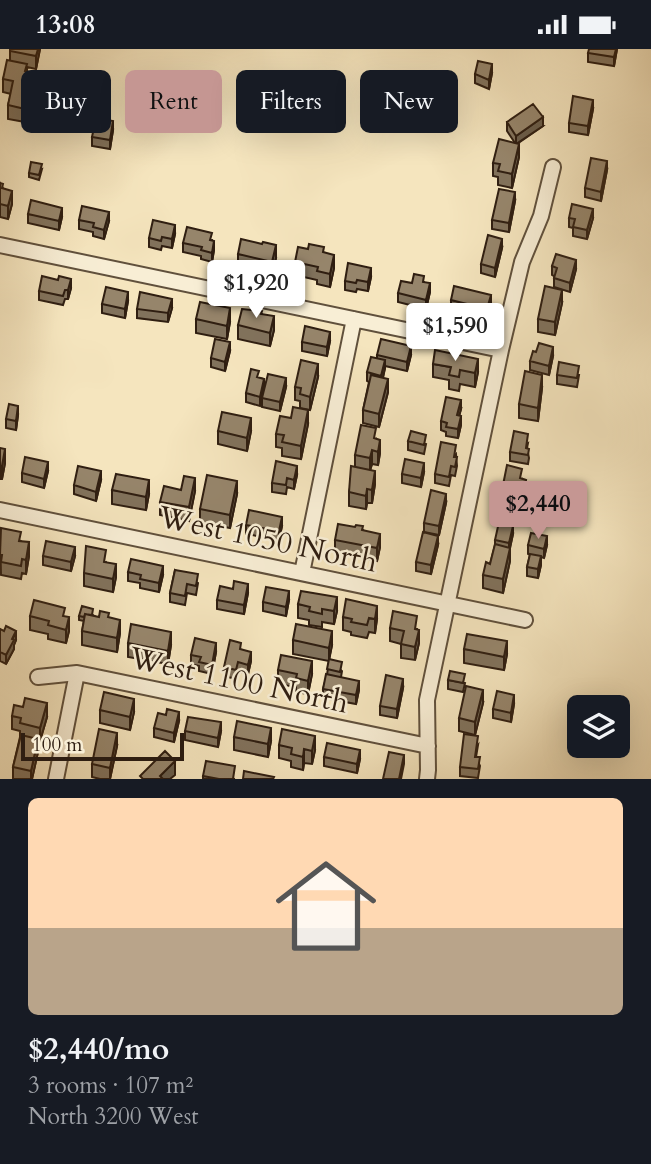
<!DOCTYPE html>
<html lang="en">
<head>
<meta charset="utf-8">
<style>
  :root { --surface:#171b24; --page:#242831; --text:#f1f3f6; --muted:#9ea1a6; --line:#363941; --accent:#c59692 }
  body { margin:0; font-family:Cardo,serif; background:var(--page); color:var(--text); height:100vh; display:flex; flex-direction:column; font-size:26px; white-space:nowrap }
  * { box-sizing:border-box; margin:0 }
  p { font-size:23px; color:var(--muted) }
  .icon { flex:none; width:38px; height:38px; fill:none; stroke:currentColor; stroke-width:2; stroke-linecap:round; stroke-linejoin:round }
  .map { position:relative; height:730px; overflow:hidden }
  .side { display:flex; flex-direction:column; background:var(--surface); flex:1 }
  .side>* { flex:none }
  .guide { position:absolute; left:21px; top:21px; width:609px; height:63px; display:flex; gap:14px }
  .fabs { position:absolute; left:567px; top:646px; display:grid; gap:14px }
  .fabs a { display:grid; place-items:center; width:63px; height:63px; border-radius:10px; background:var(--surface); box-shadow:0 7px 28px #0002; font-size:35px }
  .scale { position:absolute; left:21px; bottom:18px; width:163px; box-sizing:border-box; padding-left:7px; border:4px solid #2f1e11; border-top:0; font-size:19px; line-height:24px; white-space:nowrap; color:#2f1e11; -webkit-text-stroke:5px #f8eed5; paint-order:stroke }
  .price { position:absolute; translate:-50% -60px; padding:0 16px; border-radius:7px; background:#fff; color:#222; font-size:23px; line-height:46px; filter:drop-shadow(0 2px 4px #0008) }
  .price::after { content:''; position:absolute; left:50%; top:42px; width:21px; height:16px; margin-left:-10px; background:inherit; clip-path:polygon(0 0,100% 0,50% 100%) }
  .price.selected { background:var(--accent); color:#111 }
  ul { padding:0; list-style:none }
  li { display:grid; align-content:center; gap:14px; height:371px; padding:0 28px }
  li+li { border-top:2px solid var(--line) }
  li span { display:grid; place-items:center; height:217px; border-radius:10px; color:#555 }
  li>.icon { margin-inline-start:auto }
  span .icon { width:126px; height:126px; fill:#fffc; stroke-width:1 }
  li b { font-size:30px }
  .chip { padding:0 24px; border-radius:10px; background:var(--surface); box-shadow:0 7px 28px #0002; font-size:24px; line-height:63px }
  .chip.selected { background:var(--accent); color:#111 }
  .status { display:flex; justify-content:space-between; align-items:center; height:49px; padding:0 35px; background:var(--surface); direction:ltr }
  .status svg { height:19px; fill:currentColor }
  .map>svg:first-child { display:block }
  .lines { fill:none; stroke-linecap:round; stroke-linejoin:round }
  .minor-casing { stroke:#60503c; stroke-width:18 }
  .minor { stroke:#f8eed5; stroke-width:14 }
  .wall { fill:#81725c; stroke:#2f1e11; stroke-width:2 }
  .shaded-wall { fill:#695d4b; stroke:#2f1e11; stroke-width:2 }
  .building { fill:#96856b; stroke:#2f1e11; stroke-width:2 }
  .labels { text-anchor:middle; stroke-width:5; stroke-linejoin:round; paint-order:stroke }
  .street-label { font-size:30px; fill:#2f1e11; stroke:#f8eed5 }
</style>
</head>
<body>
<div class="status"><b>13:08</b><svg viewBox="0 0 49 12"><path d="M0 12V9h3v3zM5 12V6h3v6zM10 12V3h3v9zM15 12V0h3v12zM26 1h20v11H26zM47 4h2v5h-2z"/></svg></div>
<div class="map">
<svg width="651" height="730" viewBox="0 0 651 730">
  <rect width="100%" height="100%" fill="#f5e5be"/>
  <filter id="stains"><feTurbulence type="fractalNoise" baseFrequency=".00286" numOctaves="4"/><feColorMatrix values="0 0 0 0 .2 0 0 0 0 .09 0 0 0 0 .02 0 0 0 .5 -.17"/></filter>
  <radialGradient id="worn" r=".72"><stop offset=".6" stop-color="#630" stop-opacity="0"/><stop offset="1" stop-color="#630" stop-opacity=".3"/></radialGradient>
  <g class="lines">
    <defs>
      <path id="minor" d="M0 196 501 301
        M0 461 525 571
        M302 524 354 270
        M38 628 77 624 428 697
        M56 730 77 624
        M427 730 428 721 427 651 501 301 522 213 541 167 553 118"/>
    </defs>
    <use href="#minor" class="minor-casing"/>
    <use href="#minor" class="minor"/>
  </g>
  <path class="wall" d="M10 0H40L36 20 27 18V22L33 37 25 73 8 70V56L11 45 3 43V30L10 11Z
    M617 0 614 17 588 13V4Z
    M492 24 489 40 475 34V25Z
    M593 60 588 86 569 83V74Z
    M507 73 543 77 517 95 519 108 512 139 498 136V128L493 127V114L515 94 507 82Z
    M113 81 110 100 92 97V88Z
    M42 120 39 131 29 128V124Z
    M607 121 601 152 585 148V139Z
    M0 134 12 155 8 170 0 168Z
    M515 152 509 183 492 180V171Z
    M28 165 62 168 59 181 28 174Z
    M569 169H593L587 190 573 187V179L569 178Z
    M79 171 109 172 104 190 93 187V183L79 180Z
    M175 185 172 199 162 197 161 201 149 198V189Z
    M212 191 214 201 212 213 201 210V207L183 203V194Z
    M502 199 495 228 481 224V215Z
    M324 204 334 219 330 238 317 235V231L295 226V213Z
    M238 205 276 209 272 226 238 218Z
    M552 217 576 220 570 243 554 238V227L552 226Z
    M371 228 368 242 357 240 356 243 345 241V232Z
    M58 231 71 239 68 250H65L63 256 39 251V242Z
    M424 233 430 243 426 260 398 253V244L412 234Z
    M451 251 491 259 487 274 451 265Z
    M128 252 125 269 102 264V255Z
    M562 254 555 286 538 283V270Z
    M172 259 168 273 137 269V260Z
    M262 265 274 281 270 297 238 290V276Z
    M196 270 230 273 227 290 196 284Z
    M330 292 327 307 302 302V293Z
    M230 302 225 322 211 318V309Z
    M377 306H411L407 322 385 317 383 329 388 343 379 378 363 374V361L369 333 367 332V323L377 309Z
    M553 307 549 326 530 321V312Z
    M433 315 478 323 475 338 460 335 459 342 449 340V331L433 328Z
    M557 326H579L577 338 557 335Z
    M318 328 310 361 300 359V352L295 351V338Z
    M259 329 264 330 260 357 246 353V344Z
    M286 338 280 362 262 358V349Z
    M542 339 538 372 519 369V355Z
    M461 360 459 367 461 376 458 389 446 387V383L441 381V372Z
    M18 366 16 381 6 379V370Z
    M308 375 301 410 282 407V399L276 398V385Z
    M218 382H251L247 402 218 395Z
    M376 390 380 404 378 416 372 415 370 421 375 435 372 454H367L366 460 349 457V443L355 418V406Z
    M408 392 426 395 424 405 408 401Z
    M528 394 527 399 529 409 528 415 510 412V403Z
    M0 399 5 414 2 430H0Z
    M456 405 457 417 455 427 451 426 449 437 435 434V425Z
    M48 422 44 439 22 433V424Z
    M424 423 421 438 402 434V425Z
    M297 426 294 440 287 438 286 445 272 443V434Z
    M522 430 526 440 523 450 518 449 516 458 501 455V446Z
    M101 431 96 452 74 445V436Z
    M112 441 149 445 146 461 112 455Z
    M181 441 195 442 189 472 160 466V453Z
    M237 445 230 479 200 473V460Z
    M446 454 439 486 424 483V474Z
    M246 476 282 477 279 491 246 485Z
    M363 481 380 498 377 512 335 504V491Z
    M0 484 21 492 29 507 26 525 22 524 21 530 1 526Z
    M513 485 510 499V512L503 544 483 539V526L490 515 495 496V491Z
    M438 496 431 525 416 522V513Z
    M528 496H547L544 509 541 508V516L538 529 527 527V518L530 506 528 505Z
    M43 507H75L71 522 43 516Z
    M106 513 116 528 113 543 84 537V524Z
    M175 521 198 534 196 546 187 544 185 556 170 553V544Z
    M128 523 163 526 159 543 140 539V534L128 532Z
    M233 540 248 544 244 565 217 560V551Z
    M289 551 286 567 263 562V553Z
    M298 555 337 562 334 575 322 573V578L309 576V571L298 569Z
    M93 566 120 584 117 603 82 596V582L84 572 79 571V567Z
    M30 567 65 568 69 582 66 594 48 590V585L30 581Z
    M343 568 377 570 375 584 369 583 367 589 351 586V583L343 581Z
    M390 579 417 580 419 594 415 611 401 609V595L390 592Z
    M0 580 16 591 14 596V600L6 615 0 612Z
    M293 591 332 596 329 610 342 622 341 628 359 641 356 655 323 649V640L327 626 329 612 293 605Z
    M128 594 171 596 168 615 128 608Z
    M464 600 507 605 504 621 464 614Z
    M241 601 251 612 248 625 238 622 236 630 224 627V618Z
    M216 603 212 625 199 622V617L191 615V606Z
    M278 621 312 625 308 645 296 643V638L278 635Z
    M448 631 465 634 463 643 448 640Z
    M403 639 397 669 380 666V657Z
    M483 654 475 686 459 682V669Z
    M514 655 511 673 493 669V660Z
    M100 661 134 663 130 681 100 674Z
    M12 667 47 668 40 692H38V703L32 730H13V718L20 688V682L12 680Z
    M179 672 174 693 154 688V679Z
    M185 682H221L218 698 185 691Z
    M234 688 271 692 268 708 234 701Z
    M279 696 315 701 312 715 304 714 303 721 291 718V712L279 709Z
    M478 696 476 708 480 717 478 729 460 727V718Z
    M117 697 110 730H100L92 728V715Z
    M324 708 360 710 357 724 324 717Z
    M203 727 235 730H203Z"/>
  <path class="shaded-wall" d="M38 0H40L36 20V7Z
    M616 0H617L614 17V8Z
    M492 15V24L489 40V31Z
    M33 24V37L25 73V60Z
    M593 51V60L588 86V77Z
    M543 68V77L516 95V87Z
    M113 72V81L110 100V91Z
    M519 95V108L512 139V125Z
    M607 112V121L601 152V143Z
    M12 142V155L8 170V157Z
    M515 143V152L509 183V174Z
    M62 159V168L59 181V172Z
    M593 160V169L587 190V181Z
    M109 163V172L104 190V181Z
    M175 176V185L172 199V190Z
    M502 190V199L495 228V219Z
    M214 192V201L212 213V204Z
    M276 196V209L272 226V213Z
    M334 206V219L330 238V225Z
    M576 211V220L570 243V234Z
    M371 219V228L368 242V233Z
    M71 230V239L68 250V241Z
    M430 234V243L426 260V251Z
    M562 241V254L555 286V273Z
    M128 243V252L125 269V260Z
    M491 246V259L487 274V260Z
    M172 250V259L168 273V264Z
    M230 259V273L227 290V277Z
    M274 267V281L270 297V284Z
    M330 283V292L327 307V298Z
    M230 293V302L225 322V313Z
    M411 297V306L407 322V313Z
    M553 298V307L549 326V317Z
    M478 310V323L475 338V324Z
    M385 311V320L381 336V327Z
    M318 315V328L310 361V348Z
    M542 326V339L538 372V359Z
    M286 329V338L280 362V353Z
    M264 330V339L260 357V348Z
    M388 330V343L379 378V365Z
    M461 351V360L457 375V366Z
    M18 357V366L16 381V372Z
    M308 361V375L301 410V397Z
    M461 367V376L458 389V380Z
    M251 369V382L247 402V389Z
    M380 391V404L378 416V403Z
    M5 400V414L2 430V417Z
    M372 401V415L370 422V409Z
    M48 413V422L44 439V430Z
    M424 414V423L421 438V429Z
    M297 417V426L294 440V431Z
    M101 422V431L96 452V443Z
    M375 422V435L372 454V441Z
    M195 429V442L189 472V458Z
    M149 431V445L146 461V448Z
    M526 431V440L523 450V441Z
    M237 432V445L230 479V466Z
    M367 440V454L366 460V447Z
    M446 445V454L439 486V477Z
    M282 468V477L279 491V482Z
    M513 477V485L509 503V494Z
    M380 485V498L377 512V499Z
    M438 487V496L431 525V516Z
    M547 487V496L544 509V500Z
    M29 493V507L26 525V511Z
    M75 498V507L71 522V513Z
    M510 499V512L503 544V530Z
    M541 507V516L538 529V520Z
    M116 515V528L113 543V530Z
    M163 517V526L159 543V534Z
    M248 535V544L244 565V556Z
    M289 542V551L286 567V558Z
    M337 548V562L334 575V562Z
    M377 557V570L375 584V570Z
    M69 568V582L66 594V581Z
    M120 571V584L117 603V589Z
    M419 581V594L415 611V598Z
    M16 582V591L14 596V600L6 615V606Z
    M332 582V596L329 612V599Z
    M171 583V596L168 615V602Z
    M507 592V605L504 621V608Z
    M216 594V603L212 625V616Z
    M251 603V612L248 625V616Z
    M312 612V625L308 645V632Z
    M403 630V639L397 669V660Z
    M359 632V641L356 655V646Z
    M483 641V654L475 686V673Z
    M514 646V655L511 673V664Z
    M134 650V663L130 681V668Z
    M47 654V668L40 692V679Z
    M179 663V672L174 693V684Z
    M221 673V682L218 698V689Z
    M271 679V692L268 708V695Z
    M117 684V697L110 730V719Z
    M315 687V701L312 715V702Z
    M38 690V703L32 730H31V722Z
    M304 700V714L303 721V708Z
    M360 701V710L357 724V715Z
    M404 706V715L401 730H399Z
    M175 712V726L170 730H160V727Z"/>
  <path class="building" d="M10 0H38L36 7 10 2Z
    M589 0H616L614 8 588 4Z
    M7 11 27 15 25 22 33 24 25 60 8 56 13 32 3 30Z
    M478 12 492 15 489 31 475 25Z
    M573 47 593 51 588 77 569 74Z
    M533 55 543 68 516 87 507 73Z
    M96 69 113 72 110 91 92 88Z
    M499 90 519 95 512 125 498 122 500 115 493 114Z
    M591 109 607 112 601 143 585 139Z
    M31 113 42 115 39 126 29 124Z
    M0 134 3 135 2 139 12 142 8 157 0 155Z
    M499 140 515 143 509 174 492 171Z
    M31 151 62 159 59 172 28 165Z
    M572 155 593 160 587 181 573 178 575 170 569 169Z
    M82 157 109 163 104 181 93 178 94 174 79 171Z
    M153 171 175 176 172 190 162 188 161 192 149 189Z
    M187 178 212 184 210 191 214 192 212 204 201 201 202 198 183 194Z
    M488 186 502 190 495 219 481 215Z
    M241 190 262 195 263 193 276 196 272 213 238 205Z
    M309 195 324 198 323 203 334 206 330 225 317 222 318 218 295 213 298 198 308 200Z
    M556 205 576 211 570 234 554 229 557 219 552 217Z
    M348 214 371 219 368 233 357 231 356 234 345 232Z
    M414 225 424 227 423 233 430 234 426 251 398 244 401 232 412 234Z
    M42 227 58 231 59 227 71 230 68 241H65L63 247 39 242Z
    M454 237 491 246 487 260 451 251Z
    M545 237 562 241 555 273 538 270Z
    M106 238 128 243 125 260 102 255Z
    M140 243 172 250 168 264 137 260Z
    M200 253 230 259 227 277 196 270Z
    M242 260 262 262 261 265 274 267 270 284 238 276Z
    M305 277 330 283 327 298 302 293Z
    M215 290 230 293 225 313 211 309Z
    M381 290 411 297 407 313 377 306Z
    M539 294 553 298 549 317 530 312 533 302 536 303Z
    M435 301 478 310 475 324 460 321 459 328 449 326 451 318 433 315Z
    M371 308 385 311 381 327 367 323Z
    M301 311 318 315 310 348 300 345 301 339 295 338Z
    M559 313 579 317 577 329 557 326Z
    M251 320 259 322 257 328 264 330 260 348 246 344Z
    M525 322 542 326 538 359 519 355Z
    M268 325 286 329 280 353 262 349Z
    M371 326 388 330 379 365 363 361Z
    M446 348 461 351 457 366 461 367 458 380 446 378 447 374 441 372Z
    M9 355 18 357 16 372 6 370Z
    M293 358 308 361 301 397 282 393 284 386 276 385 280 367 291 369Z
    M222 363 251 369 247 389 218 382Z
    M361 376 376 379 374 389 380 391 378 403 372 401 370 409 355 406Z
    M411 382 426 386 424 396 408 392Z
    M514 382 528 385 526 399 529 400 528 406 510 403Z
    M441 393 456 396 454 408H457L455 418 451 417 449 428 435 425Z
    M0 399 5 400 2 417H0Z
    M25 408 48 413 44 430 22 424Z
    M405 410 424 414 421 429 402 425Z
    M276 412 297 417 294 431 287 429 286 436 272 434Z
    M507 416 522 420 520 429 526 431 523 441 518 440 516 449 501 446Z
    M78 417 101 422 96 443 74 436Z
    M351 417 375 422 372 441 367 440 366 447 349 443Z
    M116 425 149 431 146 448 112 441Z
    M207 426 237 432 230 466 200 460Z
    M184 427 195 429 189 458 160 453 164 437 181 441Z
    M431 441 446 445 439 477 424 474Z
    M249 461 282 468 279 482 246 476Z
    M499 473 513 477 509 494 495 491Z
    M338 475 355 478 356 476 363 477 362 481 380 485 377 499 335 491Z
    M1 479 21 483 19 492 29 493 26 511 22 510 21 517 1 513 2 506H0Z
    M423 483 438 487 431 516 416 513Z
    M531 484 547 487 544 500 528 496Z
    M46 492 75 498 71 513 43 507Z
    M495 495 510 499 503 530 483 526 486 513 490 515Z
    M86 497 106 501 104 513 116 515 113 530 84 524Z
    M530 505 541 507 538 520 527 518Z
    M131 510 163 517 159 534 140 530 141 526 128 523Z
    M175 521 198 525 196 537 187 535 185 547 170 544Z
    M234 532 248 535 244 556 217 551 220 537 233 540Z
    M266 538 289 542 286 558 263 553Z
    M301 542 337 548 334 562 322 560V565L309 562 310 558 298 555Z
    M346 550 377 557 375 570 369 569 367 576 351 573 352 570 343 568Z
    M34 551 65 559 63 567 69 568 66 581 48 576 49 572 30 567Z
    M82 557 93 560 92 566 85 565 84 568 79 567Z
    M100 562 109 564 108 568 120 571 117 589 82 582 85 565 99 568Z
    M393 562 417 567 415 580 419 581 415 598 401 595 404 582 390 579Z
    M131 575 171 583 168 602 128 594Z
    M296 575 332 582 329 599 293 591Z
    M6 577 16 582 12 590 14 591 6 606 0 603V580L4 582Z
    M467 585 507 592 504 608 464 600Z
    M195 589 216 594 212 616 199 613 201 608 191 606Z
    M230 591 241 594 240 600 251 603 248 616 238 613 236 621 224 618Z
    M281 606 312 612 308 632 296 629 297 625 278 621Z
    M329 610 342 613 340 623 327 620Z
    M450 622 465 625 463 634 448 631Z
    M326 625 359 632 356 646 323 640Z
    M386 626 403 630 397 660 380 657Z
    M466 637 483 641 475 673 459 669Z
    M497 642 514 646 511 664 493 660Z
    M104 643 134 650 130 668 100 661Z
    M25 649 47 654 40 679 20 674 21 669 12 667 14 656 23 658Z
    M167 660 179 663 174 684 154 679 158 664 166 666Z
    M188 668 221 673 218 689 185 682Z
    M237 672 271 679 268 695 234 688Z
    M99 680 117 684 110 719 92 715Z
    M282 680 315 687 312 702 304 700 303 708 291 705 292 699 279 696Z
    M464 685 478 687 475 708H480L478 720 460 718Z
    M21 686 38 690 31 722 13 718Z
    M327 694 360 701 357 715 324 708Z
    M165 702 175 712 160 727 163 730H143L140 727Z
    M389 703 404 706 399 730H383Z
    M206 712 235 717 233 730H219L203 727Z
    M244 722 274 728 273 730H243Z"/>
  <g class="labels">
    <g class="street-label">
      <text transform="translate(268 490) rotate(12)" y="10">West 1050 North</text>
      <text transform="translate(239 631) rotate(12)" y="10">West 1100 North</text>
    </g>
  </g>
  <rect width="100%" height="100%" filter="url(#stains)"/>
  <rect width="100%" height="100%" fill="url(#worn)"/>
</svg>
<div class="fabs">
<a><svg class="icon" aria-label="layers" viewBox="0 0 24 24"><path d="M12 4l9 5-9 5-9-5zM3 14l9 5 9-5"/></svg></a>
</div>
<div class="scale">100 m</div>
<b class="price" style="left:256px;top:271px">$1,920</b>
<b class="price" style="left:455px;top:314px">$1,590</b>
<b class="price selected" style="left:538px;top:492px">$2,440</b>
<div class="guide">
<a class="chip">Buy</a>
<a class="chip selected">Rent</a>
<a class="chip">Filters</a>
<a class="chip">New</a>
</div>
</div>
<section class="side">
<ul>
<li><span style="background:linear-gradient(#ffd9b3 60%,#b9a48a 0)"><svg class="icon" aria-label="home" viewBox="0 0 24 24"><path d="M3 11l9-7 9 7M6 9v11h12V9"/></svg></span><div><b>$2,440/mo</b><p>3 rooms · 107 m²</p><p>North 3200 West</p></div></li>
</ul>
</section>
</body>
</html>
